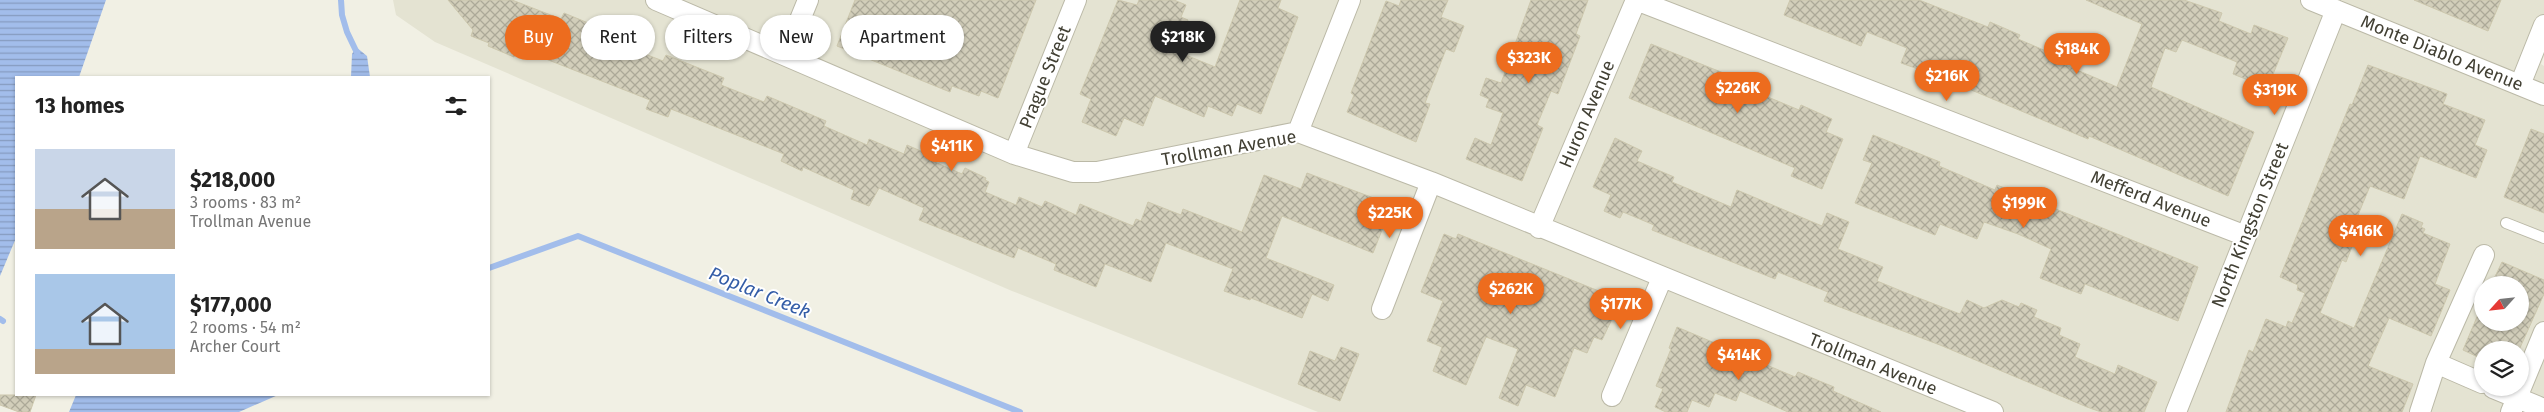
<!DOCTYPE html>
<html lang="en">
<head>
<meta charset="utf-8">
<style>
  :root { --surface:#fff; --page:#f6f6f6; --text:#222; --muted:#767676; --accent:#ed6c1e }
  body { margin:0; font-family:"Fira Sans",sans-serif; background:var(--page); color:var(--text); height:100vh; display:flex; flex-direction:column; font-size:19px; white-space:nowrap }
  * { box-sizing:border-box; margin:0 }
  p { font-size:16px; color:var(--muted) }
  .icon { flex:none; width:28px; height:28px; fill:none; stroke:currentColor; stroke-width:2; stroke-linecap:round; stroke-linejoin:round }
  .map { position:relative; flex:1; overflow:hidden }
  .side { position:absolute; left:15px; top:76px; width:475px; height:320px; display:flex; flex-direction:column; background:var(--surface); border-radius:0px; box-shadow:0 1px 4px #0004 }
  .side>* { flex:none }
  .guide { position:absolute; left:505px; top:15px; width:475px; height:45px; display:flex; gap:10px }
  .needle { width:32px; rotate:243deg }
  .fabs { position:absolute; left:2474px; top:276px; display:grid; gap:10px }
  .fabs a { display:grid; place-items:center; width:55px; height:55px; border-radius:50%; background:var(--surface); box-shadow:0 1px 4px #0004; font-size:25px }
  .price { position:absolute; translate:-50% -42px; padding:0 11px; border-radius:18px; background:var(--accent); color:#fff; font-size:16px; line-height:32px; filter:drop-shadow(0 1px 2px #0008) }
  .price::after { content:''; position:absolute; left:50%; top:30px; width:15px; height:11px; margin-left:-8px; background:inherit; clip-path:polygon(0 0,100% 0,50% 100%) }
  .price.selected { background:#222; color:#fff }
  ul { padding:0; list-style:none }
  li { display:flex; align-items:center; gap:15px; height:125px; padding:0 20px }
  li span { display:grid; place-items:center; flex:none; width:140px; height:100px; border-radius:0px; color:#555 }
  li>.icon { margin-inline-start:auto }
  span .icon { width:60px; height:60px; fill:#fffc; stroke-width:1 }
  li b { font-size:21px }
  h2 { display:flex; justify-content:space-between; align-items:center; height:60px; padding:0 20px; font-size:21px }
  .chip { padding:0 18px; border-radius:22px; background:var(--surface); box-shadow:0 1px 4px #0004; font-size:18px; line-height:45px }
  .chip.selected { background:var(--accent); color:#fff }
  .map>svg:first-child { display:block }
  .residential { fill:#e4e3d2; fill-rule:evenodd }
  .water { fill:url(#water-rules) }
  .lines { fill:none; stroke-linecap:round; stroke-linejoin:round }
  .stream { stroke:#a2bdeb; stroke-width:6 }
  .building { fill:url(#building-cross-hatch); stroke:#ccc7ad }
  .lane-casing { stroke:#bbb9a7; stroke-width:12 }
  .street-casing { stroke:#bbb9a7; stroke-width:22 }
  .lane { stroke:#fff; stroke-width:10 }
  .street { stroke:#fff; stroke-width:20 }
  .labels { text-anchor:middle; stroke-width:4; stroke-linejoin:round; paint-order:stroke }
  .street-label { font-size:18px; fill:#424034; stroke:#fff }
  .water-label { font-size:19px; font-style:italic; fill:#345da7; stroke:#fff }
</style>
</head>
<body>
<div class="map">
<svg width="2544" height="412" viewBox="0 0 2544 412">
  <defs>
    <pattern id="water-rules" width="6" height="5" patternUnits="userSpaceOnUse" patternTransform="scale(1.25)"><rect width="6" height="5" fill="#a2bdeb"/><path d="M0 2.5h6" fill="none" stroke="#869bbf"/></pattern>
    <pattern id="building-cross-hatch" width="8" height="8" patternUnits="userSpaceOnUse" patternTransform="scale(1.25)"><rect width="8" height="8" fill="#d2ceba"/><path d="M0 0l8 8M0 8l8-8" fill="none" stroke="#aca998"/></pattern>
  </defs>
  <rect width="100%" height="100%" fill="#f1f0e4"/>
  <path class="residential" d="M393 0H2544V56L2541 64 2544 66V412H1318L1012 291 435 42 396 15ZM2482 285H2520V322H2482ZM2482 350H2520V388H2482Z"/>
  <path class="water" d="M0 0H106L79 77 16 78V238L0 276Z
    M356 47 367 56 370 77H351L352 54Z
    M76 395H278L239 412H69Z"/>
  <g class="lines">
    <path class="stream" d="M341 0 342 15 347 32 358 55
      M489 268 578 236 1020 412
      M0 319 3 321"/>
  </g>
  <path class="building" d="M448 0H512L561 19 564 13 622 37 619 44 663 61 666 55 724 78 721 85 764 102 767 96 826 121 824 126 867 145 869 139 904 154 907 145 932 156 930 160 962 174 965 168 986 178 985 180 989 182 985 192 1016 205 1019 197 1042 207 1045 201 1076 215 1080 204 1133 226 1136 219 1141 221 1148 202 1181 215 1183 209 1242 232 1264 175 1301 189 1307 173 1379 200 1376 206 1389 212 1373 253 1282 216 1266 258 1334 285 1328 301 1312 294 1302 318 1251 298 1250 300 1224 291 1233 269 1166 243 1151 282 1105 264 1096 287 1054 270 1056 264 1018 248 1014 258 919 220 924 208 879 188 869 206 851 199 854 190 803 167 802 171 781 161 784 154 671 109 668 117 646 109 650 100 518 48 514 57 488 46 489 43 471 36 473 30Z
    M855 0H1036L998 98 981 91 979 96 952 86 950 92 837 46Z
    M1118 0 1137 5 1139 0H1174L1186 5 1181 17 1188 20 1176 51 1215 67 1240 0H1281L1278 8 1298 17 1261 114 1237 104 1232 116 1208 106 1204 117 1155 96 1143 126 1124 118 1116 136 1082 122 1091 99 1080 94Z
    M1401 0H1448L1441 17 1464 26 1454 52 1446 49 1425 103 1430 104 1416 142 1347 112 1354 95 1351 93 1386 1 1399 6Z
    M1531 0H1588L1576 34 1580 36 1558 94 1551 91 1537 125 1543 128 1522 181 1466 159 1475 138 1491 145 1503 113 1486 107 1489 99 1480 95 1486 78 1501 83Z
    M1790 0H1919L1988 27 1990 22 2020 35 2018 39 2053 54 2051 59 2117 87 2142 24 2086 0H2184L2222 13 2219 21 2251 34 2254 25 2288 38 2271 79 2266 77 2263 86 2233 74 2237 62 2182 40 2176 52 2165 48 2151 87 2254 132 2228 196 2089 136 2088 139 1938 76 1901 63 1907 48 1867 32 1861 46 1784 15Z
    M2414 0H2501L2488 31Z
    M1651 44 1746 82 1744 87 1799 110 1801 105 1832 119 1826 132 1843 139 1822 189 1791 176 1795 168 1629 98Z
    M2368 65 2447 94 2443 104 2485 120 2475 145 2487 150 2476 178 2420 156 2404 199 2370 186 2351 232 2357 234 2346 262 2342 260 2320 313 2354 328 2402 214 2423 223 2421 227 2425 229 2423 233 2450 244 2435 284 2450 290 2431 336 2389 318 2368 366 2413 384 2402 412H2226L2249 350 2253 352 2266 319 2286 327 2288 321 2292 323 2305 293 2297 290 2298 285 2280 277 2350 104 2352 105Z
    M2531 129 2544 134V213L2504 197Z
    M1873 135 1940 162 1939 166 1995 190 1997 185 2198 267 2178 321 2085 284 2081 294 2040 278 2051 249 2018 234 1984 222 1977 239 1940 224 1935 235 1855 203 1872 163 1863 160Z
    M1615 138 1642 151 1637 161 1674 177 1672 182 1731 207 1737 190 1822 226 1827 213 1849 222 1838 249 1883 267 1877 281 1911 295 1960 314 1967 300 1984 308 2002 300 2019 307 2021 303 2037 310 2034 317 2061 328 2059 335 2080 344 2075 357 2115 374 2118 365 2157 382 2144 412H2101L2087 407 1940 345 1824 301 1828 292 1778 272 1775 279 1652 230 1654 225 1623 212 1620 218 1604 211 1611 195 1593 187Z
    M1444 234 1456 239 1458 234 1621 300 1602 340 1594 337 1587 353 1574 348 1555 397 1526 385 1518 406 1499 398 1518 349 1486 337 1466 385 1433 371 1442 347 1427 341 1443 301 1421 292Z
    M2502 262 2544 280V294L2519 350H2482V359L2463 350 2482 305V322H2520V285H2491Z
    M1677 327 1795 377 1798 372 1817 380 1834 387 1833 391 1881 412H1788L1740 391 1736 401 1715 393 1709 407 1692 400 1687 412H1666L1655 407 1663 389 1656 386 1671 349 1669 348Z
    M1341 347 1359 354 1340 401 1298 384 1310 351 1335 361Z
    M0 395H36L30 412H19L0 405Z"/>
  <g class="lines">
    <defs>
      <path id="lane" d="M2506 223 2544 238"/>
      <path id="street" d="M656 0 1014 154 1073 172H1097L1298 132 1431 182 1993 412
        M1636 0 2246 236
        M2311 0 2544 95
        M786 54 808 0
        M2520 85 2544 25
        M1298 132 1350 0
        M1014 154 1076 0
        M1539 228 1636 0
        M1382 309 1431 182
        M2436 363 2482 383
        M2493 388 2544 409
        M1612 396 1662 278
        M2176 412 2336 10
        M2420 412 2436 363 2484 255
        M2511 412 2544 332"/>
    </defs>
    <use href="#lane" class="lane-casing"/>
    <use href="#street" class="street-casing"/>
    <use href="#lane" class="lane"/>
    <use href="#street" class="street"/>
  </g>
  <g class="labels">
    <g class="street-label">
      <text transform="translate(2442 53) rotate(22)" y="6">Monte Diablo Avenue</text>
      <text transform="translate(1045 77) rotate(-68)" y="6">Prague Street</text>
      <text transform="translate(1587 114) rotate(-67)" y="6">Huron Avenue</text>
      <text transform="translate(1229 148) rotate(-10)" y="6">Trollman Avenue</text>
      <text transform="translate(2151 199) rotate(21)" y="6">Mefferd Avenue</text>
      <text transform="translate(2250 225) rotate(-68)" y="6">North Kingston Street</text>
      <text transform="translate(1873 364) rotate(22)" y="6">Trollman Avenue</text>
    </g>
    <g class="water-label">
      <text transform="translate(760 292) rotate(22)" y="7">Poplar Creek</text>
    </g>
  </g>
</svg>
<div class="fabs">
<a><svg class="needle" viewBox="-14 -14 28 28"><path d="M0-13l5 13h-10z" fill="#e53935"/><path d="M0 13l5-13h-10z" fill="#767676"/></svg></a>
<a><svg class="icon" aria-label="layers" viewBox="0 0 24 24"><path d="M12 4l9 5-9 5-9-5zM3 14l9 5 9-5"/></svg></a>
</div>
<b class="price selected" style="left:1183px;top:63px">$218K</b>
<b class="price" style="left:2077px;top:75px">$184K</b>
<b class="price" style="left:1529px;top:84px">$323K</b>
<b class="price" style="left:1947px;top:102px">$216K</b>
<b class="price" style="left:1738px;top:114px">$226K</b>
<b class="price" style="left:2275px;top:116px">$319K</b>
<b class="price" style="left:952px;top:172px">$411K</b>
<b class="price" style="left:2024px;top:229px">$199K</b>
<b class="price" style="left:1390px;top:239px">$225K</b>
<b class="price" style="left:2361px;top:257px">$416K</b>
<b class="price" style="left:1511px;top:315px">$262K</b>
<b class="price" style="left:1621px;top:330px">$177K</b>
<b class="price" style="left:1739px;top:381px">$414K</b>
<div class="guide">
<a class="chip selected">Buy</a>
<a class="chip">Rent</a>
<a class="chip">Filters</a>
<a class="chip">New</a>
<a class="chip">Apartment</a>
</div>
<section class="side">
<h2>13 homes<svg class="icon" aria-label="filters" viewBox="0 0 24 24"><path d="M4 7h16M4 17h16"/><circle cx="9" cy="7" r="2"/><circle cx="15" cy="17" r="2"/></svg></h2>
<ul>
<li><span style="background:linear-gradient(#c9d6e8 60%,#b9a48a 0)"><svg class="icon" aria-label="home" viewBox="0 0 24 24"><path d="M3 11l9-7 9 7M6 9v11h12V9"/></svg></span><div><b>$218,000</b><p>3 rooms · 83 m²</p><p>Trollman Avenue</p></div></li>
<li><span style="background:linear-gradient(#a9c7e8 75%,#b9a48a 0)"><svg class="icon" aria-label="home" viewBox="0 0 24 24"><path d="M3 11l9-7 9 7M6 9v11h12V9"/></svg></span><div><b>$177,000</b><p>2 rooms · 54 m²</p><p>Archer Court</p></div></li>
</ul>
</section>
</div>
</body>
</html>
